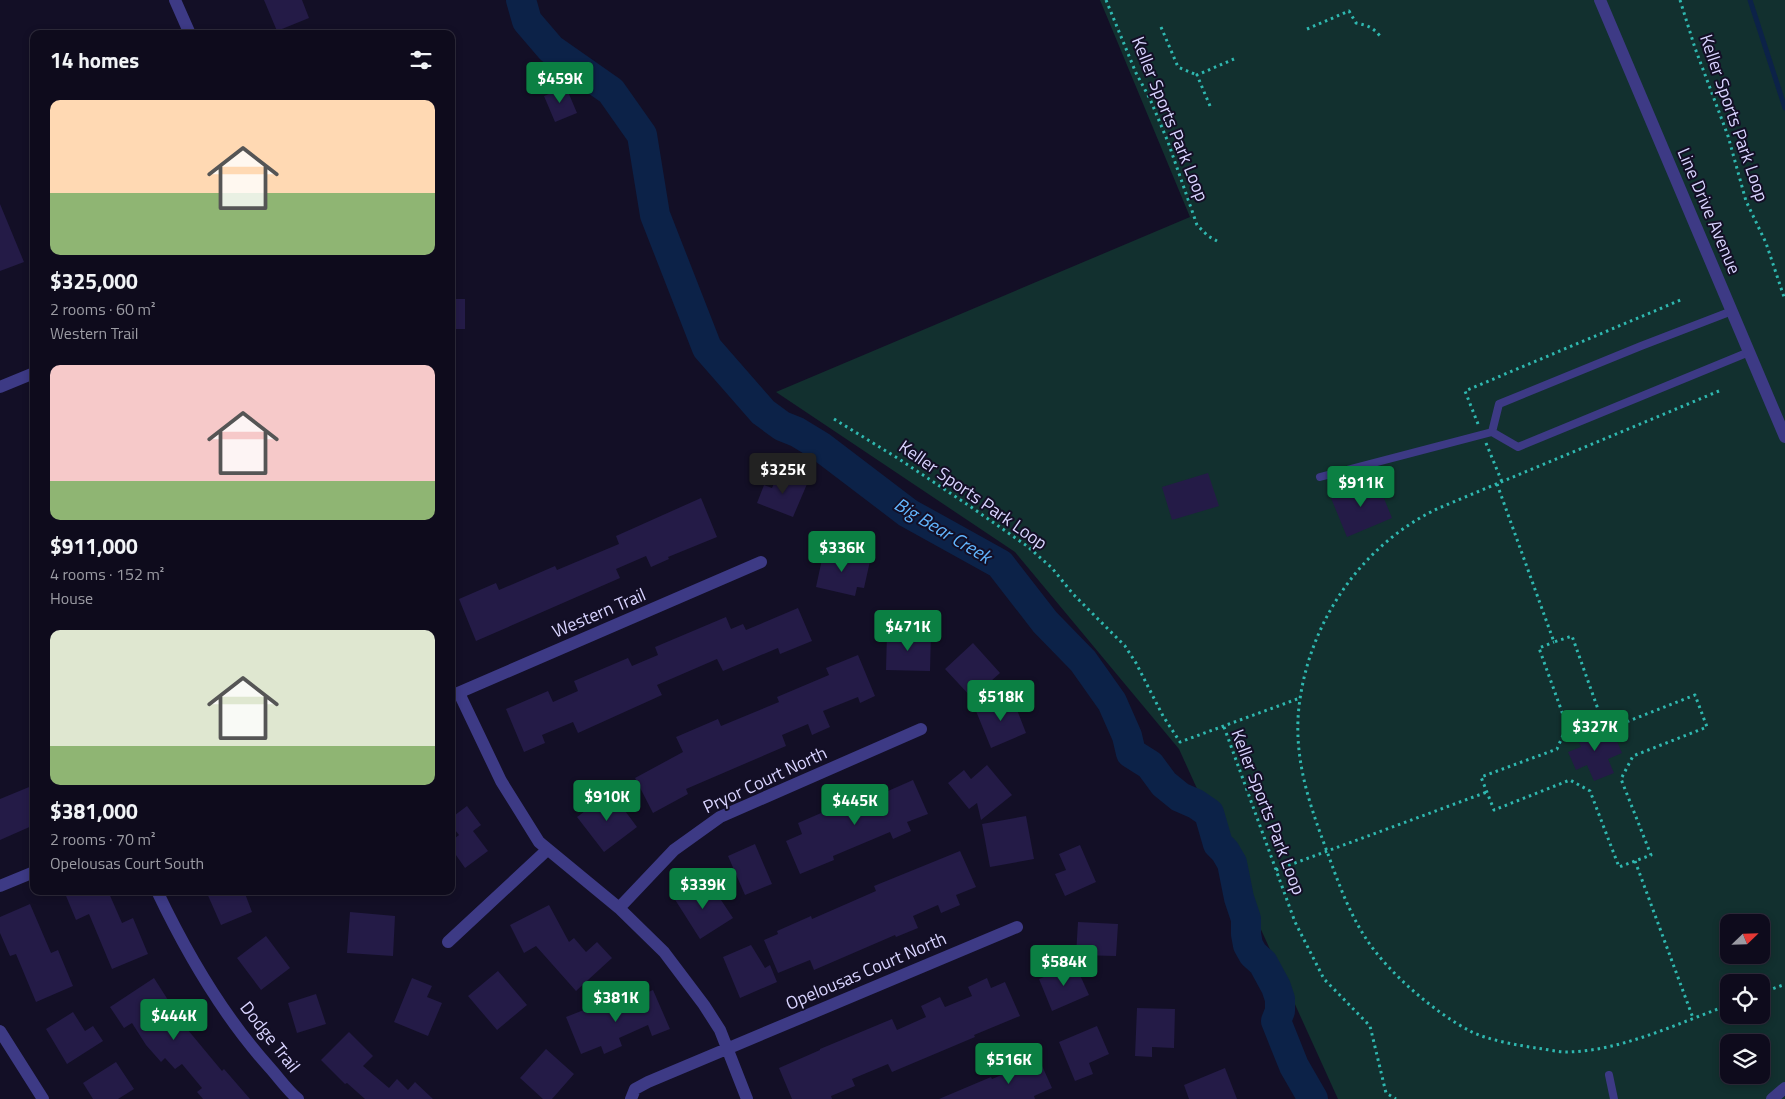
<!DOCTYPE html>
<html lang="en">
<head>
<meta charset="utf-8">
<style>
  :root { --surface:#0e0b1c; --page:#171425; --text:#f1f3f6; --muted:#9b9ba3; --line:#2e2b3b; --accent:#0b8043 }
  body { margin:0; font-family:"Titillium Web",sans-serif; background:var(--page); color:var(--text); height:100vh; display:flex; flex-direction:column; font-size:19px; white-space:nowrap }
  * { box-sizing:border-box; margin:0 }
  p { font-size:16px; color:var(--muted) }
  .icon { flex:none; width:28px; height:28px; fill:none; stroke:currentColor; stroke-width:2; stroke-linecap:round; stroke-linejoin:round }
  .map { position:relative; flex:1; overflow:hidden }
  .sheet { position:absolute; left:30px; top:30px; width:425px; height:865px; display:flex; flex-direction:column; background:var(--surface); border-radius:10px; box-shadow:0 2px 8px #0003,0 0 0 1px var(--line) }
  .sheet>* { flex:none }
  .needle { width:32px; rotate:67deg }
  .controls { position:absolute; left:1720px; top:914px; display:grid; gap:10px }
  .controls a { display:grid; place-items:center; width:50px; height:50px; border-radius:10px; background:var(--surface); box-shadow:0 2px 8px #0003,0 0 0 1px var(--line); font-size:25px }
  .price { position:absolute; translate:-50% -42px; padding:0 11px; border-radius:5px; background:var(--accent); color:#fff; font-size:16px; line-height:32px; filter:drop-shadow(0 1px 2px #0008) }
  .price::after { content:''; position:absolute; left:50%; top:30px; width:15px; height:11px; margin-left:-8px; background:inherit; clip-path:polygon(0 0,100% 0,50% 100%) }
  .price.active { background:#222; color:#fff }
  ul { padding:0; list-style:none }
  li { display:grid; align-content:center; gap:10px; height:265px; padding:0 20px }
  li span { display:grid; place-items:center; height:155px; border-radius:10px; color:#555 }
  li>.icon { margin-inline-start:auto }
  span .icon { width:90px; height:90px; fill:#fffc; stroke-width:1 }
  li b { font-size:21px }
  h2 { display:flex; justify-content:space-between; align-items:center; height:60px; padding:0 20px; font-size:21px }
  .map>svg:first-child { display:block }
  .green { fill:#12302f; fill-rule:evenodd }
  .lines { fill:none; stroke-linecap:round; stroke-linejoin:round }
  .stream { stroke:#0c2248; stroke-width:5 }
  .river { stroke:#0c2248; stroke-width:30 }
  .building { fill:#241b47 }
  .path { stroke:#2fb8b0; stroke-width:3; stroke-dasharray:2.5 4; stroke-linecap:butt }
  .service { stroke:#3d3a85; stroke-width:8 }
  .minor { stroke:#3d3a85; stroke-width:12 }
  .labels { text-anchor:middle; stroke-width:4; stroke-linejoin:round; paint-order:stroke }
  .street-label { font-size:18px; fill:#d9d4ff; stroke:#130f26 }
  .water-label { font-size:19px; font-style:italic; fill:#62b6ff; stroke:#130f26 }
</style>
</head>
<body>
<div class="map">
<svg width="1785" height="1099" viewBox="0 0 1785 1099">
  <rect width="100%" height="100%" fill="#130f26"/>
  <path class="green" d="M1100 0H1785V1099H1338L1179 749 1015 552 776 392 1190 217ZM1729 922H1761V955H1729ZM1729 982H1761V1015H1729ZM1729 1042H1761V1075H1729Z"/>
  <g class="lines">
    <path class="stream" d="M1750 0 1785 108"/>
    <path class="river" d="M521 0 527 21 551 49 611 91 642 135 655 215 707 348 763 412 782 426 797 432 820 446 908 513 1000 564 1045 622 1083 661 1112 702 1127 736 1131 753 1150 765 1164 784 1180 797 1196 804 1209 813 1218 844 1225 851 1232 863 1239 898 1246 919V934L1248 945 1253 954 1263 963 1276 987 1280 999V1011L1276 1021 1294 1066 1313 1099"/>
  </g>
  <path class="building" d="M264 0H302L309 18 277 31Z
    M566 87 577 113 555 122 544 96Z
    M0 204 24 262 0 271Z
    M451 299H465V329H451Z
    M779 472 807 484 793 517 757 503 764 485 772 488Z
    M1208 473 1219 506 1172 520 1162 487Z
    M1376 479 1392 518 1347 537 1331 498Z
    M701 498 717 537 668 557 669 559 651 567 646 556 616 569 620 578 476 641 459 599 496 583 499 590 555 566 557 570 619 544 616 536Z
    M824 550 870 561 864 588 857 587 855 596 816 587Z
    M798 608 812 641 780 654 778 648 723 671 717 659 657 685 662 695 578 733 573 722 542 735 545 743 524 752 506 709 548 691 553 702 578 691 574 681 628 658 632 666 658 655 655 647 726 617 731 629 743 624 746 630Z
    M887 632 931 633 930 671 886 670Z
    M973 643 1000 673 972 698 945 669Z
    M858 655 875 696 860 703 858 697 823 711 830 727 812 735 808 724 782 735 786 746 686 789 688 794 653 813 635 778 683 752 676 737 718 719 721 726 779 702 777 697 829 675 826 668Z
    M1012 697 1026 733 991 748 976 711Z
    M1595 723 1602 739 1614 734 1622 753 1608 759 1614 773 1594 781 1587 765 1576 770 1568 752 1581 747 1575 732Z
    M987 765 1012 795 981 820 977 803 969 809 948 783 964 770 971 779Z
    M913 780 928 814 907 822 911 831 893 839 890 832 833 856 834 860 800 874 786 841 802 834 798 823 842 804 845 810Z
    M34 785V825L0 840V799Z
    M611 792 637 827 604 852 577 817Z
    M467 806 481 825 473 831 488 851 465 868 451 848V841L459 835 451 825V818Z
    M1026 816 1034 859 990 867 982 824Z
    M755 844 772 884 745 895 728 856Z
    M1080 845 1096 882 1065 896 1055 874 1066 870 1059 854Z
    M960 851 976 887 956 895 960 905 941 913 938 905 913 916 918 928 896 937 895 935 814 970 810 960 778 973 764 940 778 934 777 931 811 916 812 919 876 891 874 886Z
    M711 885 733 918 700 939 674 898 692 886 697 894Z
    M64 891H108L122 923 133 918 148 954 112 969 89 914 76 920Z
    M206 891H244L252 912 221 925Z
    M30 904 51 953 58 950 73 986 36 1002 16 954 10 956 0 933V917Z
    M549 905 569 942 574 938 586 952 597 942 612 958 576 991 536 946 524 953 510 925Z
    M350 912 395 916 393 956 347 953Z
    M1078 922 1118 924 1116 956 1076 955Z
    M266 936 290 968 261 990 237 958Z
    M751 945 765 968 770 965 777 982 740 998 723 957Z
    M1075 964 1089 995 1052 1011 1039 979Z
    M498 971 527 1005 497 1030 468 996Z
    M154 978 175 1011 173 1012 222 1071 224 1069 250 1099H203L197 1092 202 1088 182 1064 175 1069 165 1058 161 1062 146 1045 132 1023 124 1028 110 1007Z
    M412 978 432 986 427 997 442 1003 428 1036 394 1022Z
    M987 978 991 988 1005 982 1020 1016 974 1035 975 1037 892 1072 888 1064 852 1079 855 1086 831 1096 832 1099H792L779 1068 820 1050V1049L892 1019 897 1030 926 1017 921 1006 940 997 945 1007 972 996 968 987Z
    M653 990 670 1029 652 1036 648 1025 619 1038 622 1046 604 1054 601 1046 581 1054 566 1017 604 1002 607 1009Z
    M316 994 326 1024 297 1033 288 1003Z
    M1137 1008 1175 1009 1174 1048 1152 1047V1057L1135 1056Z
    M73 1012 85 1031 93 1026 103 1041 67 1064 46 1029Z
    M1097 1026 1109 1054 1089 1063 1093 1074 1075 1081 1059 1042Z
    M349 1032 373 1056 363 1066 389 1088 397 1079 408 1090 415 1082 433 1099H365L347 1083 345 1084 321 1060Z
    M546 1049 574 1074 552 1099H543L520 1078Z
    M1039 1059 1052 1088 1034 1096 1035 1099H939L991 1077 992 1079Z
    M116 1062 134 1089 118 1099H93L83 1083Z
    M1225 1068 1237 1099H1189L1184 1085Z"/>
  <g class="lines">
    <path class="path" d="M1106 0 1136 73 1150 99 1168 142 1197 225 1208 236 1217 241
      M1680 0 1695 48 1728 136 1746 201 1766 243 1785 300
      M1161 27 1178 67 1197 75
      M1307 29 1349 11 1356 23C1366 25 1373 27 1380 36
      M1210 106 1197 75 1234 59
      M1719 391 1439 508C1364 543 1312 617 1300 699 1292 751 1307 798 1325 846 1336 876 1347 909 1365 937 1387 972 1434 1012 1470 1031 1487 1040 1517 1045 1536 1048 1546 1049 1557 1052 1567 1052 1622 1051 1678 1023 1729 1005
      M834 419 899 459 971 507 1027 546 1052 568 1073 594 1125 646 1136 663 1163 716 1180 742 1300 698
      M1478 424 1465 391 1683 299
      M1486 443 1502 482
      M1497 484 1554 642 1572 636 1599 712 1621 724 1695 695 1707 727 1633 756 1621 779 1651 855 1619 867 1590 791 1570 780 1494 810 1481 777 1557 749 1567 726 1539 648 1554 642
      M1224 727 1295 922 1324 979 1370 1026 1386 1093 1396 1099
      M1635 861 1693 1018
      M1276 870 1487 792
      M1761 993 1783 985"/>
    <path class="service" d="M1732 311 1641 346 1499 404 1492 432 1518 447 1749 352
      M1320 477 1492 432
      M1609 1075 1614 1099"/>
    <path class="minor" d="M175 0 190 34
      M1600 0 1785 437
      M0 387 34 373
      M459 693 501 781 539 842 619 908 664 952 704 1005 720 1030 747 1099
      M451 696 761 562
      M0 886 34 872
      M157 891C187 954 223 1016 270 1068 279 1078 288 1091 298 1099
      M619 908 674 850 720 817 921 729
      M448 942 547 850
      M0 1031 43 1099
      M631 1099 635 1089 648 1082 1017 927
      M1772 1099 1785 1088"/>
  </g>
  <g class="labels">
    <g class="street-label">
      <text transform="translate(1734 118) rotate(71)" y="6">Keller Sports Park Loop</text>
      <text transform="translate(1170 119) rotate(68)" y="6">Keller Sports Park Loop</text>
      <text transform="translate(1709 211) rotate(67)" y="6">Line Drive Avenue</text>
      <text transform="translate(973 495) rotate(35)" y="6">Keller Sports Park Loop</text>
      <text transform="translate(599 613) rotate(-23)" y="6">Western Trail</text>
      <text transform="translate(765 780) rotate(-25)" y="6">Pryor Court North</text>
      <text transform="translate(1268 812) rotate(69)" y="6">Keller Sports Park Loop</text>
      <text transform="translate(866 971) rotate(-23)" y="6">Opelousas Court North</text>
      <text transform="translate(270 1037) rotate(52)" y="6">Dodge Trail</text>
    </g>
    <g class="water-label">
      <text transform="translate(943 530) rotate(31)" y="7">Big Bear Creek</text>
    </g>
  </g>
</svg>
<div class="controls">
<a><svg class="needle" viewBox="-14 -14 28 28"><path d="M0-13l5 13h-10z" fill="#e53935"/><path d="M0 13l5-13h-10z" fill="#9b9ba3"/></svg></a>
<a><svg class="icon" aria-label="locate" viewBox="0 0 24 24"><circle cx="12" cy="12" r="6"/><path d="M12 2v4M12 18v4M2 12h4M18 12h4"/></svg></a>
<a><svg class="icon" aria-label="layers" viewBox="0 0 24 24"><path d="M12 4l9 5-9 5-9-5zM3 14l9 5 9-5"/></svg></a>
</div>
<b class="price" style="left:560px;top:104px">$459K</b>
<b class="price active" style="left:783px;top:495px">$325K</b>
<b class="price" style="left:1361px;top:508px">$911K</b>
<b class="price" style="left:842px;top:573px">$336K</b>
<b class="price" style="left:908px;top:652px">$471K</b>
<b class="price" style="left:1001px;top:722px">$518K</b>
<b class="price" style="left:1595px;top:752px">$327K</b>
<b class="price" style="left:607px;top:822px">$910K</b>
<b class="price" style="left:855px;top:826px">$445K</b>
<b class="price" style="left:703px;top:910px">$339K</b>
<b class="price" style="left:1064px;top:987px">$584K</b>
<b class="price" style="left:616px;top:1023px">$381K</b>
<b class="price" style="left:174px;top:1041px">$444K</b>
<b class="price" style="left:1009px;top:1085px">$516K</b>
<section class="sheet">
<h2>14 homes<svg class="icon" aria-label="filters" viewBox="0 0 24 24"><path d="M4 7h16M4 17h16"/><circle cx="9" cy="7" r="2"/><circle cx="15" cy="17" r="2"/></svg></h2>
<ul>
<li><span style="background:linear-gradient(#ffd9b3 60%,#8fb573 0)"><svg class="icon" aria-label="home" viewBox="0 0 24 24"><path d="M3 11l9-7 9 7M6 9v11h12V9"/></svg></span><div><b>$325,000</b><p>2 rooms · 60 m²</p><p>Western Trail</p></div></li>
<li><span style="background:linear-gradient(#f6c9c9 75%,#8fb573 0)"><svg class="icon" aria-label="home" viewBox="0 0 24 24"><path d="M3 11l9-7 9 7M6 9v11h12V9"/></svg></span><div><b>$911,000</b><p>4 rooms · 152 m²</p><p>House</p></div></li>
<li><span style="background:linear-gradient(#dfe7d0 75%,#8fb573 0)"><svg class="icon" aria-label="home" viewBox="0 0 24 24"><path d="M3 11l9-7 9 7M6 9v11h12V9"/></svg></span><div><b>$381,000</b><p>2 rooms · 70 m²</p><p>Opelousas Court South</p></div></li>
</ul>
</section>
</div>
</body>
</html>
